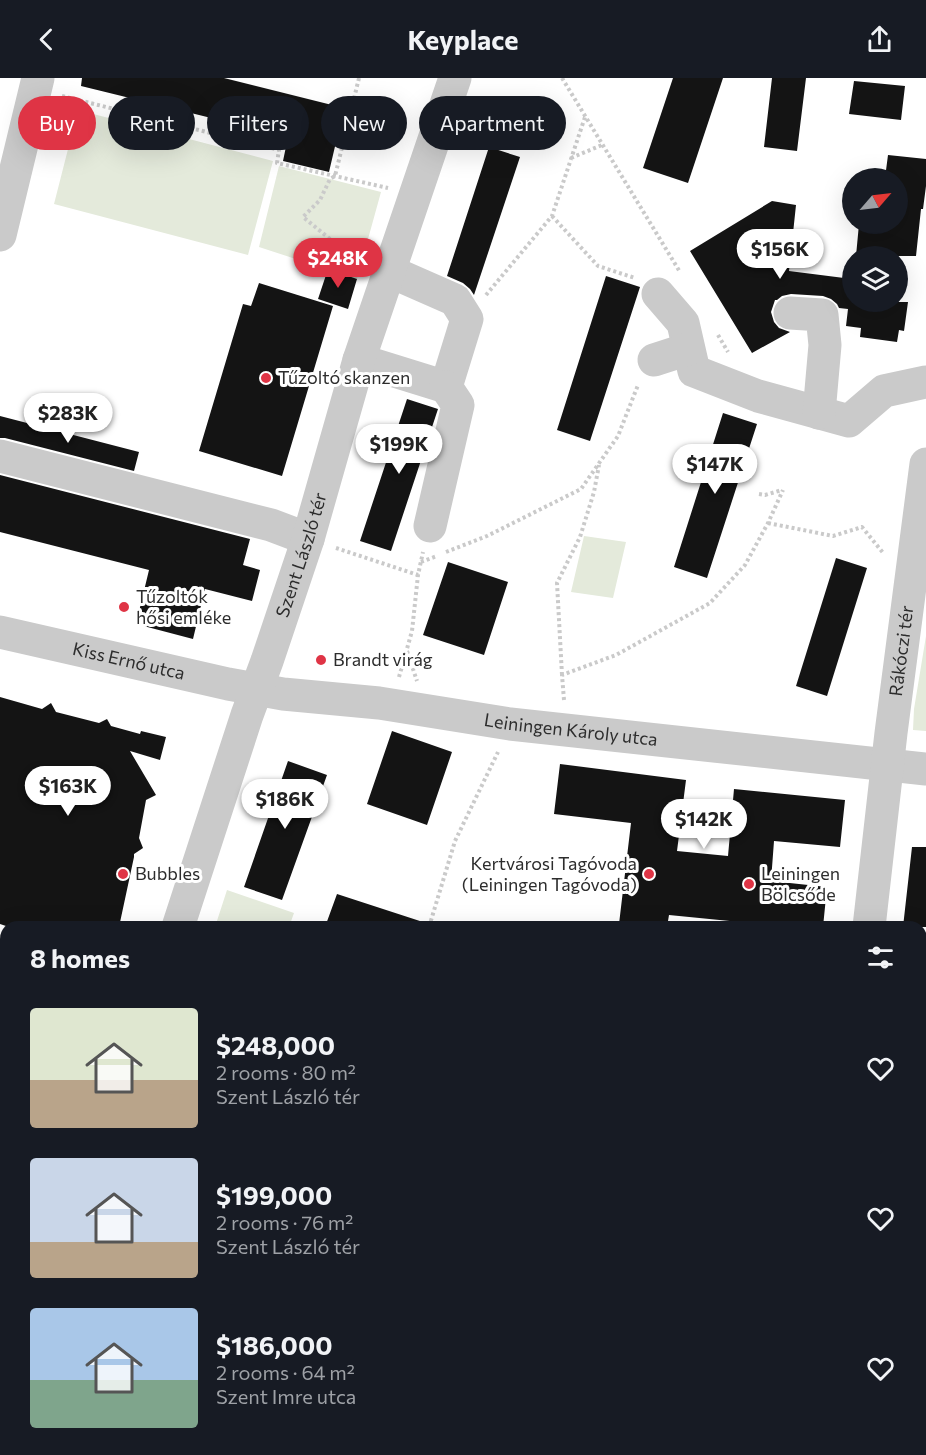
<!DOCTYPE html>
<html lang="en">
<head>
<meta charset="utf-8">
<style>
  :root { --surface:#171b24; --page:#20242c; --text:#f1f3f6; --muted:#9ea1a6; --accent:#df3445 }
  body { margin:0; font-family:Commissioner,sans-serif; background:var(--page); color:var(--text); height:100vh; display:flex; flex-direction:column; font-size:22px; white-space:nowrap }
  * { box-sizing:border-box; margin:0 }
  p { font-size:20px; color:var(--muted) }
  .icon { flex:none; width:33px; height:33px; fill:none; stroke:currentColor; stroke-width:2; stroke-linecap:round; stroke-linejoin:round }
  .map { position:relative; flex:1; overflow:hidden }
  .side { position:absolute; left:0px; top:843px; width:927px; height:534px; display:flex; flex-direction:column; background:var(--surface); border-radius:18px 18px 0 0; box-shadow:0 6px 24px #0002 }
  .side>* { flex:none }
  .guide { position:absolute; left:18px; top:18px; width:600px; height:54px; display:flex; gap:12px }
  .needle { width:39px; rotate:62deg }
  .controls { position:absolute; left:842px; top:90px; display:grid; gap:12px }
  .controls a { display:grid; place-items:center; width:66px; height:66px; border-radius:50%; background:var(--surface); box-shadow:0 6px 24px #0002; font-size:30px }
  .price { position:absolute; translate:-50% -51px; padding:0 14px; border-radius:21px; background:#fff; color:#222; font-size:20px; line-height:39px; filter:drop-shadow(0 2px 3px #0008) }
  .price::after { content:''; position:absolute; left:50%; top:36px; width:18px; height:14px; margin-left:-9px; background:inherit; clip-path:polygon(0 0,100% 0,50% 100%) }
  .price.active { background:var(--accent); color:#fff }
  ul { padding:0; list-style:none }
  li { display:flex; align-items:center; gap:18px; height:150px; padding:0 30px }
  li span { display:grid; place-items:center; flex:none; width:168px; height:120px; border-radius:6px; color:#555 }
  li>.icon { margin-inline-start:auto }
  span .icon { width:72px; height:72px; fill:#fffc; stroke-width:1 }
  li b { font-size:26px }
  h2 { display:flex; justify-content:space-between; align-items:center; height:72px; padding:0 30px; font-size:26px }
  .chip { padding:0 21px; border-radius:27px; background:var(--surface); box-shadow:0 6px 24px #0002; font-size:21px; line-height:54px }
  .chip.active { background:var(--accent); color:#fff }
  header { display:flex; justify-content:space-between; align-items:center; height:78px; padding:0 30px; background:var(--surface); font-size:27px; font-weight:700 }
  .map>svg:first-child { display:block }
  .green { fill:#e4eadb }
  .building { fill:#141414 }
  .lines { fill:none; stroke-linecap:round; stroke-linejoin:round }
  .path { stroke:#cacaca; stroke-width:4; stroke-dasharray:3 3; stroke-linecap:butt }
  .minor { stroke:#cacaca; stroke-width:33 }
  .poi-dot { fill:#df3445; stroke:#fff; stroke-width:2 }
  .labels { text-anchor:middle; stroke-width:6; stroke-linejoin:round; paint-order:stroke }
  .poi-label { font-size:18px; fill:#2d2d2d; stroke:#fff; text-anchor:start }
  .street-label { font-size:18px; fill:#2d2d2d; stroke:#fff }
</style>
</head>
<body>
<header><svg class="icon" aria-label="back" viewBox="0 0 24 24"><path d="M15 5l-7 7 7 7"/></svg>Keyplace<svg class="icon" aria-label="share" viewBox="0 0 24 24"><path d="M12 15V3M7 8l5-5 5 5M5 13v7h14v-7"/></svg></header>
<div class="map">
<svg width="926" height="1377" viewBox="0 0 926 1377">
  <rect width="100%" height="100%" fill="#fff"/>
  <path class="green" d="M78 32 273 83 248 177 54 126Z
    M279 88 381 114 357 201 259 169Z
    M584 458 626 464 613 520 571 514Z
    M926 558V653L913 652 914 631Z
    M227 812 294 835 289 849H215Z"/>
  <path class="building" d="M82 0H224L344 30 329 94 283 83 288 59 81 8Z
    M673 0H723L688 105 643 90Z
    M772 0H806L797 73 764 69Z
    M854 3 905 8 901 42 849 36Z
    M489 69 520 79 474 217 470 211 463 205 447 198Z
    M888 77 926 81V108L923 131H921L916 178H856L859 146H897V100H885Z
    M772 123 796 127 789 193 852 201V224H908L904 253 899 252 897 264 860 259 861 250 846 248 848 231 839 230 837 226 831 221 823 218 791 216 782 218 777 222H775L771 234 774 244 779 250 790 254 752 275 690 173Z
    M328 191 357 201 348 231 318 221Z
    M606 198 640 209 590 363 557 352Z
    M259 205 333 228 282 398 199 373 243 226 251 228Z
    M407 321 438 331 391 473 360 463Z
    M723 335 757 346 707 500 674 489Z
    M0 338 139 374 134 393 5 360H0Z
    M0 397 250 461 243 487 260 492 252 523 205 511 193 561 136 546 149 492 0 454Z
    M836 480 867 490 827 618 796 608Z
    M448 484 508 504 484 577 423 557Z
    M0 619 42 631 51 625 56 634 99 645 107 641 111 648 140 656 141 653 166 659 160 682 130 673 156 717 146 722 139 760 143 770 134 776V779L119 849H9L0 846Z
    M392 653 452 674 427 747 367 726Z
    M288 683 327 697 282 822 244 809Z
    M560 686 686 702 677 773 728 778 734 711 845 722 840 769 774 763 771 803 827 809 823 849H759L760 846 669 837 667 849H639L619 846 631 745 554 736Z
    M912 769H926V849H903Z
    M337 816 426 845 425 849H325Z"/>
  <g class="lines">
    <path class="path" d="M359 0 335 98 330 101 320 122 303 139 362 187
      M562 0 680 194
      M62 18 279 72 277 85 388 110
      M571 80 602 67
      M552 138 598 188 635 200
      M486 217 552 138 585 39
      M718 257 728 274
      M759 416 765 417 782 412
      M768 445 833 458 862 449 884 476
      M336 470 418 497
      M446 474 487 458 581 411 618 358 638 307
      M421 484 437 478
      M407 573 417 603
      M562 597 557 505 580 459 594 414 599 387
      M399 599 412 553 418 497 423 474
      M564 622 562 597 616 577 710 525 745 487 768 445 783 412
      M429 849 455 763 498 674"/>
    <g class="minor">
      <path d="M0 157 38 0"/>
      <path d="M658 216 683 245 694 293 758 318 849 343 884 313 926 304"/>
      <path d="M790 235 822 237 825 267 819 335"/>
      <path d="M359 282 446 309 467 241 455 222 389 193"/>
      <path d="M654 282 688 271"/>
      <path d="M0 378 271 447 308 461"/>
      <path d="M430 448 458 327 446 309"/>
      <path id="s1" d="M0 554 228 606 283 616 379 625 510 646 926 691"/>
      <path id="s2" d="M178 849 247 637 267 583 308 461 359 282 455 0"/>
      <path id="s3" d="M869 849 891 655 926 386"/>
      <path d="M0 873 6 875"/>
      <path d="M0 1142 6 1144"/>
      <path d="M921 1334H926"/>
      <path d="M231 1371 234 1377"/>
      <path d="M0 1373 6 1355"/>
      <path d="M808 1377V1371"/>
    </g>
  </g>
  <g class="poi-dot">
    <circle cx="266" cy="300" r="6"/>
    <circle cx="124" cy="529" r="6"/>
    <circle cx="321" cy="582" r="6"/>
    <circle cx="123" cy="796" r="6"/>
    <circle cx="649" cy="796" r="6"/>
    <circle cx="749" cy="806" r="6"/>
  </g>
  <g class="labels">
    <g class="poi-label">
      <text x="278" y="306">Tűzoltó skanzen</text>
      <text x="136" y="525">Tűzoltók<tspan x="136" dy="21">hősi emléke</tspan></text>
      <text x="333" y="588">Brandt virág</text>
      <text x="637" y="792" text-anchor="end">Kertvárosi Tagóvoda<tspan x="637" dy="21">(Leiningen Tagóvoda)</tspan></text>
      <text x="135" y="802">Bubbles</text>
      <text x="761" y="802">Leiningen<tspan x="761" dy="21">Bölcsőde</tspan></text>
    </g>
    <g class="street-label">
      <text dy="6" stroke="none"><textPath href="#s2" startOffset="392">Szent László tér</textPath></text>
      <text dy="6" stroke="none"><textPath href="#s3" startOffset="278">Rákóczi tér</textPath></text>
      <text dy="6" stroke="none"><textPath href="#s1" startOffset="132">Kiss Ernő utca</textPath></text>
      <text dy="6" stroke="none"><textPath href="#s1" startOffset="580">Leiningen Károly utca</textPath></text>
    </g>
  </g>
</svg>
<div class="controls">
<a><svg class="needle" viewBox="-14 -14 28 28"><path d="M0-13l5 13h-10z" fill="#e53935"/><path d="M0 13l5-13h-10z" fill="#9ea1a6"/></svg></a>
<a><svg class="icon" aria-label="layers" viewBox="0 0 24 24"><path d="M12 4l9 5-9 5-9-5zM3 14l9 5 9-5"/></svg></a>
</div>
<b class="price" style="left:780px;top:202px">$156K</b>
<b class="price active" style="left:338px;top:211px">$248K</b>
<b class="price" style="left:68px;top:366px">$283K</b>
<b class="price" style="left:399px;top:397px">$199K</b>
<b class="price" style="left:715px;top:417px">$147K</b>
<b class="price" style="left:68px;top:739px">$163K</b>
<b class="price" style="left:285px;top:752px">$186K</b>
<b class="price" style="left:704px;top:772px">$142K</b>
<div class="guide">
<a class="chip active">Buy</a>
<a class="chip">Rent</a>
<a class="chip">Filters</a>
<a class="chip">New</a>
<a class="chip">Apartment</a>
</div>
<section class="side">
<h2>8 homes<svg class="icon" aria-label="filters" viewBox="0 0 24 24"><path d="M4 7h16M4 17h16"/><circle cx="9" cy="7" r="2"/><circle cx="15" cy="17" r="2"/></svg></h2>
<ul>
<li><span style="background:linear-gradient(#dfe7d0 60%,#b9a48a 0)"><svg class="icon" aria-label="home" viewBox="0 0 24 24"><path d="M3 11l9-7 9 7M6 9v11h12V9"/></svg></span><div><b>$248,000</b><p>2 rooms · 80 m²</p><p>Szent László tér</p></div><svg class="icon" aria-label="heart" viewBox="0 0 24 24"><path d="M12 20l-8-8c-3-5 5-10 8-4 3-6 11-1 8 4z"/></svg></li>
<li><span style="background:linear-gradient(#c9d6e8 70%,#b9a48a 0)"><svg class="icon" aria-label="home" viewBox="0 0 24 24"><path d="M3 11l9-7 9 7M6 9v11h12V9"/></svg></span><div><b>$199,000</b><p>2 rooms · 76 m²</p><p>Szent László tér</p></div><svg class="icon" aria-label="heart" viewBox="0 0 24 24"><path d="M12 20l-8-8c-3-5 5-10 8-4 3-6 11-1 8 4z"/></svg></li>
<li><span style="background:linear-gradient(#a9c7e8 60%,#7fa58c 0)"><svg class="icon" aria-label="home" viewBox="0 0 24 24"><path d="M3 11l9-7 9 7M6 9v11h12V9"/></svg></span><div><b>$186,000</b><p>2 rooms · 64 m²</p><p>Szent Imre utca</p></div><svg class="icon" aria-label="heart" viewBox="0 0 24 24"><path d="M12 20l-8-8c-3-5 5-10 8-4 3-6 11-1 8 4z"/></svg></li>
</ul>
</section>
</div>
</body>
</html>
